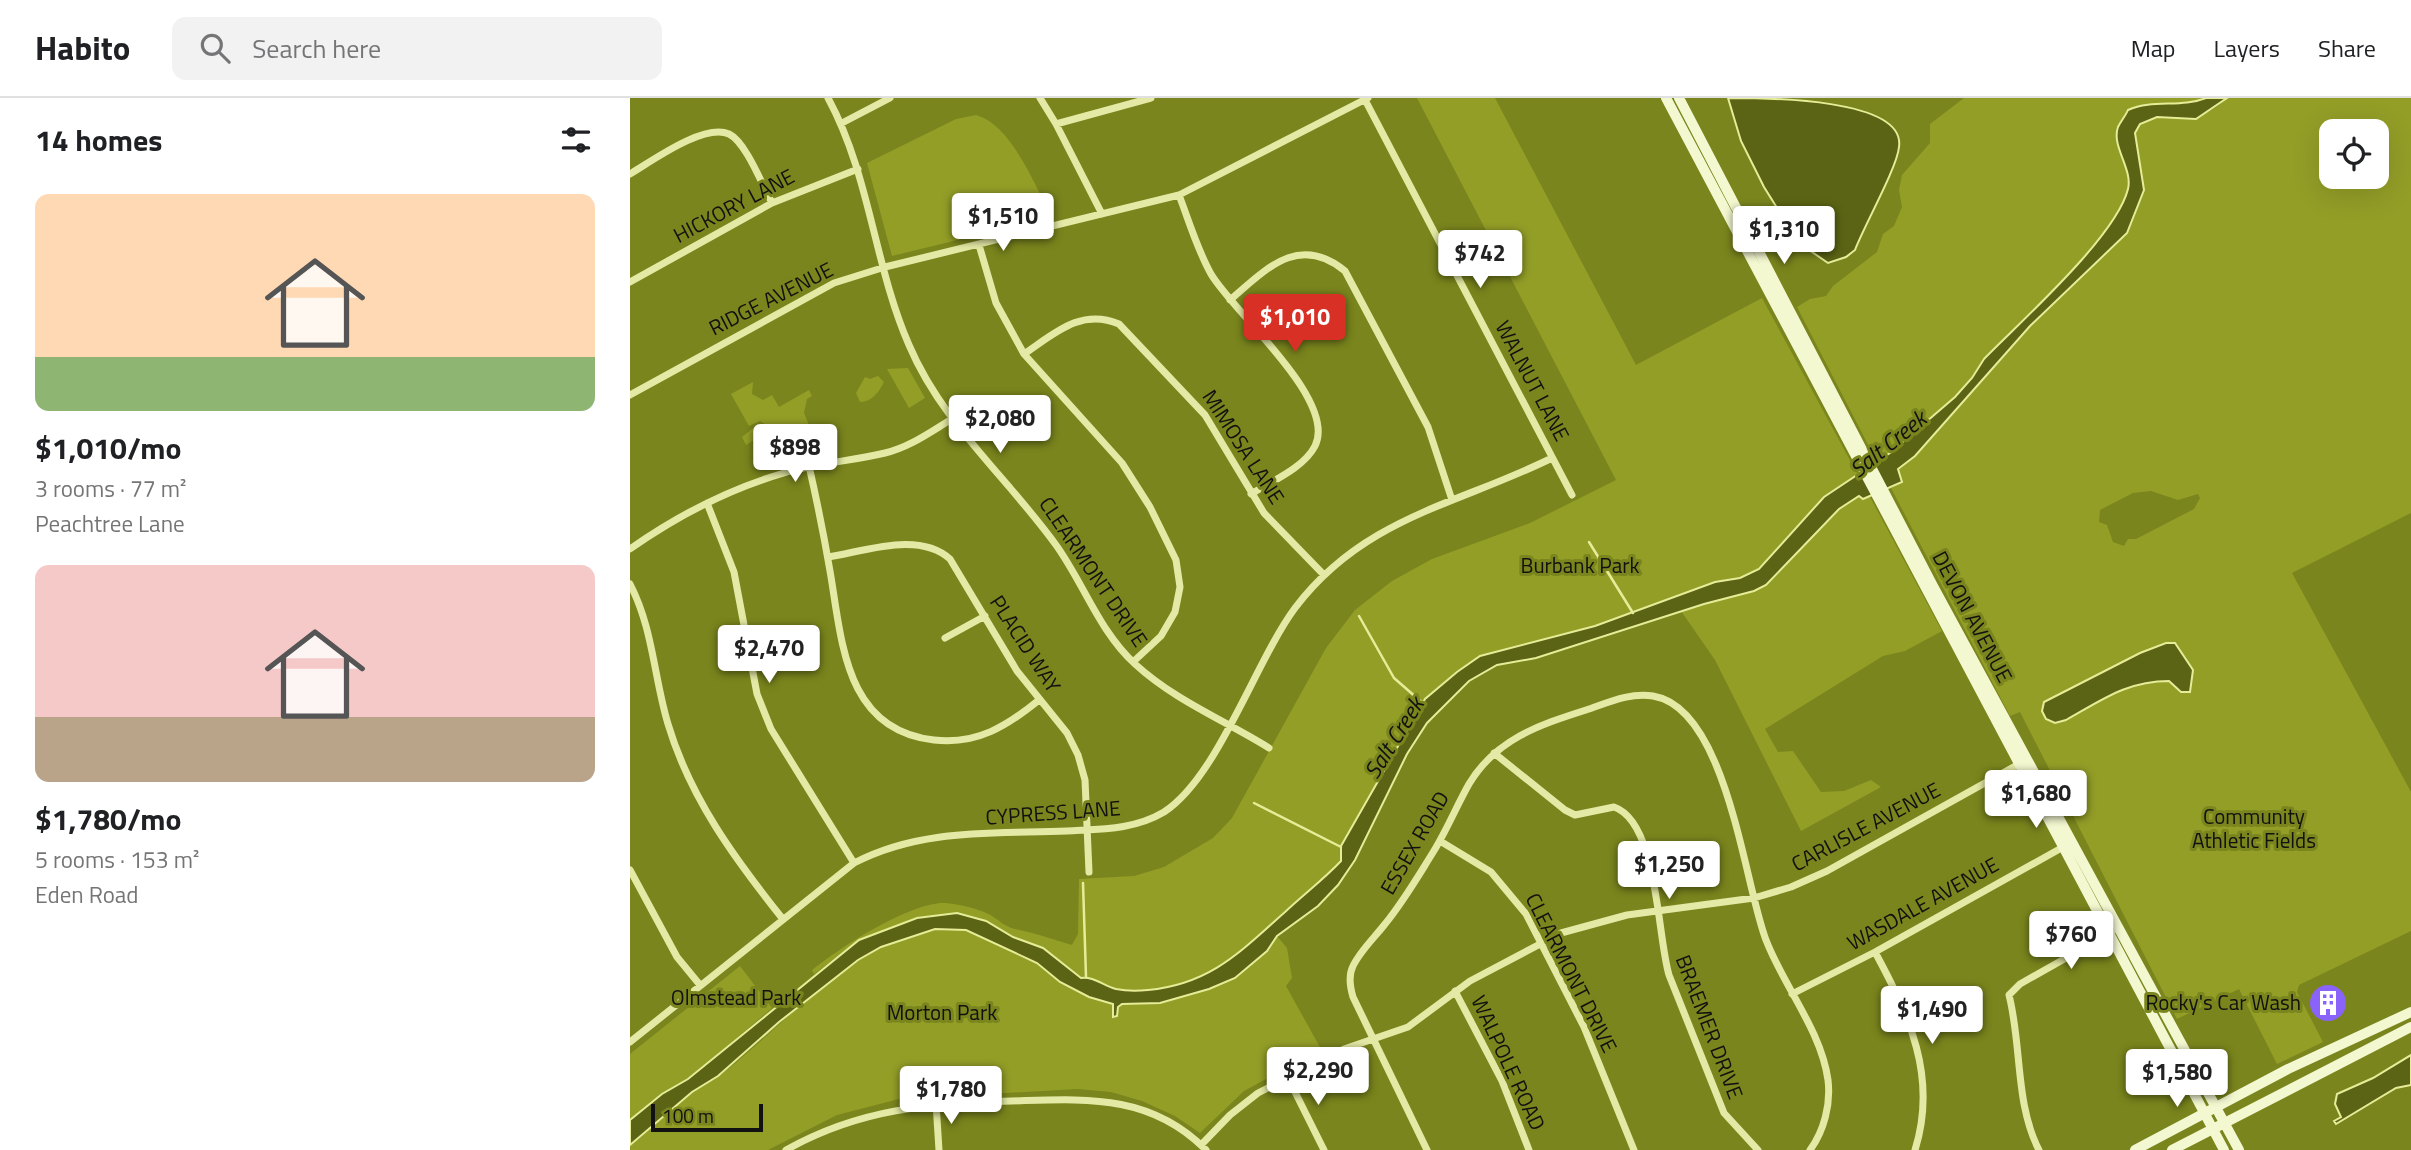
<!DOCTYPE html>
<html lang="en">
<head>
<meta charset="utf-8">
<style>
  :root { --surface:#fff; --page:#f2f2f2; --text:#202124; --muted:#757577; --line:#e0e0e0; --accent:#d93025 }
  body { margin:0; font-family:"Titillium Web",sans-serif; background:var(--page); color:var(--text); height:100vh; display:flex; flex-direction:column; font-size:26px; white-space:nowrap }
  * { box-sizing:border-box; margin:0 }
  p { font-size:23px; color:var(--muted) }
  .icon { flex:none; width:38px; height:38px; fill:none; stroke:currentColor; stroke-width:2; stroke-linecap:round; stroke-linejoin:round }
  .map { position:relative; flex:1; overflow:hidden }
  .details { display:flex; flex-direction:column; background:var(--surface); width:630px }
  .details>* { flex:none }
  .fabs { position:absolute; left:1689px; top:21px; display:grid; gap:14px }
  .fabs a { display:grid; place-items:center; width:70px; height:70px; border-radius:14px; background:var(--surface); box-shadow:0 7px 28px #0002; font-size:35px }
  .scale { position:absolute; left:21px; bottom:18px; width:112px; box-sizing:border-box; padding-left:7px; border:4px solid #111; border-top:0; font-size:19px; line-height:24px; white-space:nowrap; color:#111; -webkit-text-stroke:5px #7a851d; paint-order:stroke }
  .price { position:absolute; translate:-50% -60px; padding:0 16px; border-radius:7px; background:#fff; color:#222; font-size:23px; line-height:46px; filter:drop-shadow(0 2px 4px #0008) }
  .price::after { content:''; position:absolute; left:50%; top:42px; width:21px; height:16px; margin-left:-10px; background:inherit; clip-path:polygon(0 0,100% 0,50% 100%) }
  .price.active { background:var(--accent); color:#fff }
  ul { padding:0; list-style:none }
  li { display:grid; align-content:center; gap:14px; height:371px; padding:0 35px }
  li span { display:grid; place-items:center; height:217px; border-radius:14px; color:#555 }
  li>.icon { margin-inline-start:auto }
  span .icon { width:126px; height:126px; fill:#fffc; stroke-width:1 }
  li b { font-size:30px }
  h2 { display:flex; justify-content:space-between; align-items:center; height:84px; padding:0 35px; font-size:30px }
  header { display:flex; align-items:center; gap:42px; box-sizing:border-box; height:98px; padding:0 35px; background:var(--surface); border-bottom:2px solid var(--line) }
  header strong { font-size:33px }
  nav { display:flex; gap:38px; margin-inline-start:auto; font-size:24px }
  .search { width:490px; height:63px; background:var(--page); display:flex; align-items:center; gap:18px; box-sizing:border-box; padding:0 24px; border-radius:14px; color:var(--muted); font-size:26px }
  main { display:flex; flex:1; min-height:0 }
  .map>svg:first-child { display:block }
  .green { fill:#939e27; fill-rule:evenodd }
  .water { fill:#5b6414; stroke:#e6ec98; stroke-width:2 }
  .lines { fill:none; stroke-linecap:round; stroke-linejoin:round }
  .stream { stroke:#e6ec98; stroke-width:2.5 }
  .street { stroke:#e4eaa5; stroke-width:7 }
  .secondary { stroke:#f4f8d0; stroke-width:10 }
  .labels { text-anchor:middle; stroke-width:6; stroke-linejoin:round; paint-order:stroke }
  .street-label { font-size:21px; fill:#111; stroke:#7a851d }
  .park-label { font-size:21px; fill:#111; stroke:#7a851d }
  .poi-label { font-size:21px; fill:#111; stroke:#7a851d; text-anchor:end }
  .water-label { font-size:23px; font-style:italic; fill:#111; stroke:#7a851d }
</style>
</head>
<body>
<header>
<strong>Habito</strong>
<div class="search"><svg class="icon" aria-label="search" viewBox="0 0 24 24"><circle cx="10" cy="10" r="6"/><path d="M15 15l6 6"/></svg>Search here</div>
<nav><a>Map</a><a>Layers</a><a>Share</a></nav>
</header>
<main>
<section class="details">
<h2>14 homes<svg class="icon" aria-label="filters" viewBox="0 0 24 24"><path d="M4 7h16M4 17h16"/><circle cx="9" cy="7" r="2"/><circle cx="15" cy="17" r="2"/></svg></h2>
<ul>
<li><span style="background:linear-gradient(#ffd9b3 75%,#8fb573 0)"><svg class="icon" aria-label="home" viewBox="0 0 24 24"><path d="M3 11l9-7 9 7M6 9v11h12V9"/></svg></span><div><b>$1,010/mo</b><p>3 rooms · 77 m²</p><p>Peachtree Lane</p></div></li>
<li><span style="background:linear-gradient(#f6c9c9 70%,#b9a48a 0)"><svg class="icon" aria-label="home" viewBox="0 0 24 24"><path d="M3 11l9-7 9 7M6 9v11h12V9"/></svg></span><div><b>$1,780/mo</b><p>5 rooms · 153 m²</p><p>Eden Road</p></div></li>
</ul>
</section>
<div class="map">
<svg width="1781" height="1052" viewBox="0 0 1781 1052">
  <rect width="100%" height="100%" fill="#7a851d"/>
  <path class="green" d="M787 0H865L1006 267 1132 200 1228 377 1194 399 1129 471 1110 481 1085 484 965 528 850 558 827 574 795 601 711 748V763C693 782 674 796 655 813 611 853 581 886 518 892 508 893 496 893 486 891 474 888 463 878 451 880L413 850 383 839 356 823 287 820 229 842 184 876 182 872C211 849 272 809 310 805 322 804 352 811 362 818 370 823 375 829 385 831 405 835 423 841 442 847L448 836 449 781 504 778 534 769 583 740 602 720 696 550 725 512 762 483 802 461 900 425 986 382Z
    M1334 0H1576C1550 10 1522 0 1498 15 1472 35 1503 65 1498 90 1489 136 1388 226 1354 261 1329 303 1287 336 1247 364L1167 209 1180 201 1196 198 1203 188 1247 154 1253 136 1264 128 1272 109 1269 92 1272 77 1300 45V26Z
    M1597 0H1781V415L1662 475 1781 694V833L1669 887 1667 894 1693 944 1647 966 1609 891 1547 921 1390 614 1380 618 1261 390 1272 384 1268 371 1285 358 1400 228 1497 135 1508 57 1505 35 1510 26C1531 5 1559 38 1597 0ZM1701 33H1746V79H1701ZM1521 393 1548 402 1568 396 1570 400 1564 411 1506 441H1498L1494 448 1483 444 1477 427 1469 424 1470 412 1503 395Z
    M346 17C382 27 404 87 422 119L262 158 237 65 326 21Z
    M278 270 295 300 279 310 257 271Z
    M248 278 254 284C249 294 242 304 230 304L226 295 235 279 240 281Z
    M123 284 122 296 133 302 142 297 149 309 179 292 182 298 177 301 174 315 181 332 149 346 150 362 143 364 141 330 130 323 119 328 101 296Z
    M128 326 137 331 139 344 131 349 124 342 116 347 112 339Z
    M1229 398 1233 401 1240 399 1312 533 1275 553 1253 558 1135 631 1148 654 1163 653 1191 694 1214 693 1241 682 1251 689 1171 733 1085 562 1051 513 1124 493 1150 474 1209 411Z
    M319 830 336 832 407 865 430 884 459 899 483 906V918L492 906C554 896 608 894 647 838L657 850 662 880 656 888 691 951 614 993 570 1035 545 1018 512 1003 481 994 447 991 269 1001 207 1017 138 1052H0V1047C20 1029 39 1009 61 994 70 988 80 985 89 978 159 925 224 837 319 830Z
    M110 868 142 910 58 981 32 996 0 1022V956Z"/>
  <path class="water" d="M1098 0C1137 0 1276 0 1269 49 1267 70 1234 128 1225 152L1216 159 1198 165 1169 145 1134 89 1111 43Z
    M1576 0H1597L1566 21 1527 19 1510 26 1505 35 1514 92 1497 135 1400 228 1285 358 1268 371 1272 384 1233 401 1229 398 1209 411 1136 487 1124 493 1074 506 906 560 867 567 839 583 797 625 777 656 725 762 708 787 688 808 647 838 637 853 605 880 579 891 530 905 492 906 488 909 487 918 483 919V906L459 899 430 884 407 865 336 832 305 831 251 849 228 862 149 924 88 978 62 994 0 1047V1022L32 996 58 981 229 842 287 820 327 815 356 823 383 839 413 850 451 880C463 878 474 888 486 891 496 893 508 893 518 892 581 886 611 853 655 814 674 796 693 782 711 763V748L795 601 827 574 850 558 965 528 1085 484 1110 480 1129 471 1194 399 1260 355 1325 299 1342 280 1354 261C1390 224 1486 139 1498 91 1503 71 1481 48 1488 29 1491 23 1496 17 1498 12 1523 1 1551 10 1576 0Z
    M1536 545H1545L1563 572 1560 594H1551L1539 583C1497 583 1472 602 1436 622L1425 625 1416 621 1412 613 1414 604 1510 555Z
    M1781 957V987L1766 990 1706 1026 1704 1023 1711 1019 1705 1006 1707 996 1743 980Z"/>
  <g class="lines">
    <path class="stream" d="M959 444 1003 515
      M729 518 764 580 795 607
      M624 705 711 749
      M453 785 456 879"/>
    <path class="street" d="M198 0C240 77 244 167 279 247 312 325 377 379 426 447 454 486 469 533 505 566 544 602 594 622 639 650
      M410 0 426 26 472 116
      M734 0 942 397
      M212 25 260 0
      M426 26 521 0
      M0 76C22 63 74 25 99 36 116 44 133 89 142 105
      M549 97C559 123 567 151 581 176 603 214 708 302 685 348 674 370 640 384 621 396
      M349 147 366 205 394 256 492 365 520 409 546 462 550 489 545 514 531 538 503 564
      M0 184 142 105 228 71
      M600 202C636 171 669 135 715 173L798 329 822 402
      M394 256C425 235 451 210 489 226L575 317 634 415 694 477
      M0 297 204 185 255 169 549 97 738 0
      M179 368C187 403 194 438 200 473 212 542 214 632 304 642 347 647 377 628 409 602
      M77 405 104 474 127 596 141 631 224 765
      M0 451C47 418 99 391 154 375 187 365 222 363 255 355 280 349 300 334 322 321
      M198 459C236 453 289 433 320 461L387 573 437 635 448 657 455 682 459 774
      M0 486C23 530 24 580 38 626 60 700 105 761 152 820
      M315 540 355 518
      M864 655 935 712 945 717 984 709C1028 724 1027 837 1039 877L1094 1015 1128 1052
      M810 743 861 774 896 816 954 929 1004 1052
      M0 772 47 859 70 887
      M1245 854C1279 917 1308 979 1285 1052
      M825 893 872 983 899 1052
      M1162 896 1245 854 1435 748
      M0 944 224 765C291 730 363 736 437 733 470 731 504 732 534 714 588 679 625 564 665 510 734 419 827 407 922 360
      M657 978 694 1052
      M306 1005 309 1052
      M571 1047 600 1017 628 995 714 951 778 929 840 883 931 835 997 817 1124 800 1161 789 1197 773 1389 666
      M156 1052C231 1010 298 1006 382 1003 454 1001 520 995 576 1052
      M797 1052 723 899C720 889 718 878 723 868 730 853 745 839 755 826 773 804 787 780 802 756 816 734 826 709 839 686 866 641 909 627 956 612 977 605 1000 594 1023 598 1097 610 1114 785 1136 842 1154 889 1191 932 1198 982 1201 1006 1194 1033 1180 1052
      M1409 1052C1385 1006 1392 948 1379 897L1390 886 1482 834"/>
    <path class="secondary" d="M1036 0 1594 1052
      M1049 0 1303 488 1609 1052
      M1505 1052 1658 971 1781 914
      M1542 1052 1781 929"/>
  </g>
  <defs>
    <symbol id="building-disc" viewBox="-11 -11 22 22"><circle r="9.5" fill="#8963fa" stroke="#7a851d"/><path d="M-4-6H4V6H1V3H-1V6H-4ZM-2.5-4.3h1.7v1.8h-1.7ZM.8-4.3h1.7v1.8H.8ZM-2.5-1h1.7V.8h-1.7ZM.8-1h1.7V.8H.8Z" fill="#fff"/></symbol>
  </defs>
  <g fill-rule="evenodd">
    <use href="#building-disc" x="1676" y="883" width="44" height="44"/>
  </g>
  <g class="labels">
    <g class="street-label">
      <text transform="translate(104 108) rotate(-28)" y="7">HICKORY LANE</text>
      <text transform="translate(141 201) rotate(-27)" y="7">RIDGE AVENUE</text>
      <text transform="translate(902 283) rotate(62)" y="7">WALNUT LANE</text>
      <text transform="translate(613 349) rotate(57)" y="7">MIMOSA LANE</text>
      <text transform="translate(463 474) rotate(56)" y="7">CLEARMONT DRIVE</text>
      <text transform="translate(1342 519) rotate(62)" y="7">DEVON AVENUE</text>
      <text transform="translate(395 546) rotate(57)" y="7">PLACID WAY</text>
      <text transform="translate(423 715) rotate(-4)" y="7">CYPRESS LANE</text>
      <text transform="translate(1236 729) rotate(-28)" y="7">CARLISLE AVENUE</text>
      <text transform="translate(785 745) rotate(-60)" y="7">ESSEX ROAD</text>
      <text transform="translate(1293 806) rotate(-29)" y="7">WASDALE AVENUE</text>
      <text transform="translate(941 875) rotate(63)" y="7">CLEARMONT DRIVE</text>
      <text transform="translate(1079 929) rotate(69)" y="7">BRAEMER DRIVE</text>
      <text transform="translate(878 965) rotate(65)" y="7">WALPOLE ROAD</text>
    </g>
    <g class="park-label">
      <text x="950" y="475">Burbank Park</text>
      <text x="1624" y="726">Community<tspan x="1624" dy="24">Athletic Fields</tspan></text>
      <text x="106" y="907">Olmstead Park</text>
      <text x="312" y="922">Morton Park</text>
    </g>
    <g class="poi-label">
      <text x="1671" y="912">Rocky's Car Wash</text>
    </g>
    <g class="water-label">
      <text transform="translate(1258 346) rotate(-39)" y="8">Salt Creek</text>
      <text transform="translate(764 640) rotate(-58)" y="8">Salt Creek</text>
    </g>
  </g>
</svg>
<div class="fabs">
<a><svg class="icon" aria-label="locate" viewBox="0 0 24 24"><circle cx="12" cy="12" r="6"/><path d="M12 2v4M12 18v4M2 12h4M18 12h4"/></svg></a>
</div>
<div class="scale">100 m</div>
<b class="price" style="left:373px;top:155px">$1,510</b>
<b class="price" style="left:1154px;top:168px">$1,310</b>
<b class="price" style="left:850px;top:192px">$742</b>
<b class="price active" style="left:665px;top:256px">$1,010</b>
<b class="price" style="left:370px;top:357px">$2,080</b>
<b class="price" style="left:165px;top:386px">$898</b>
<b class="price" style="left:139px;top:587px">$2,470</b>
<b class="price" style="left:1406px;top:732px">$1,680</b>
<b class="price" style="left:1039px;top:803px">$1,250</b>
<b class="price" style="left:1441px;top:873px">$760</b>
<b class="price" style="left:1302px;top:948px">$1,490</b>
<b class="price" style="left:688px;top:1009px">$2,290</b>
<b class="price" style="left:1547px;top:1011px">$1,580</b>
<b class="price" style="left:321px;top:1028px">$1,780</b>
</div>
</main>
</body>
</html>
